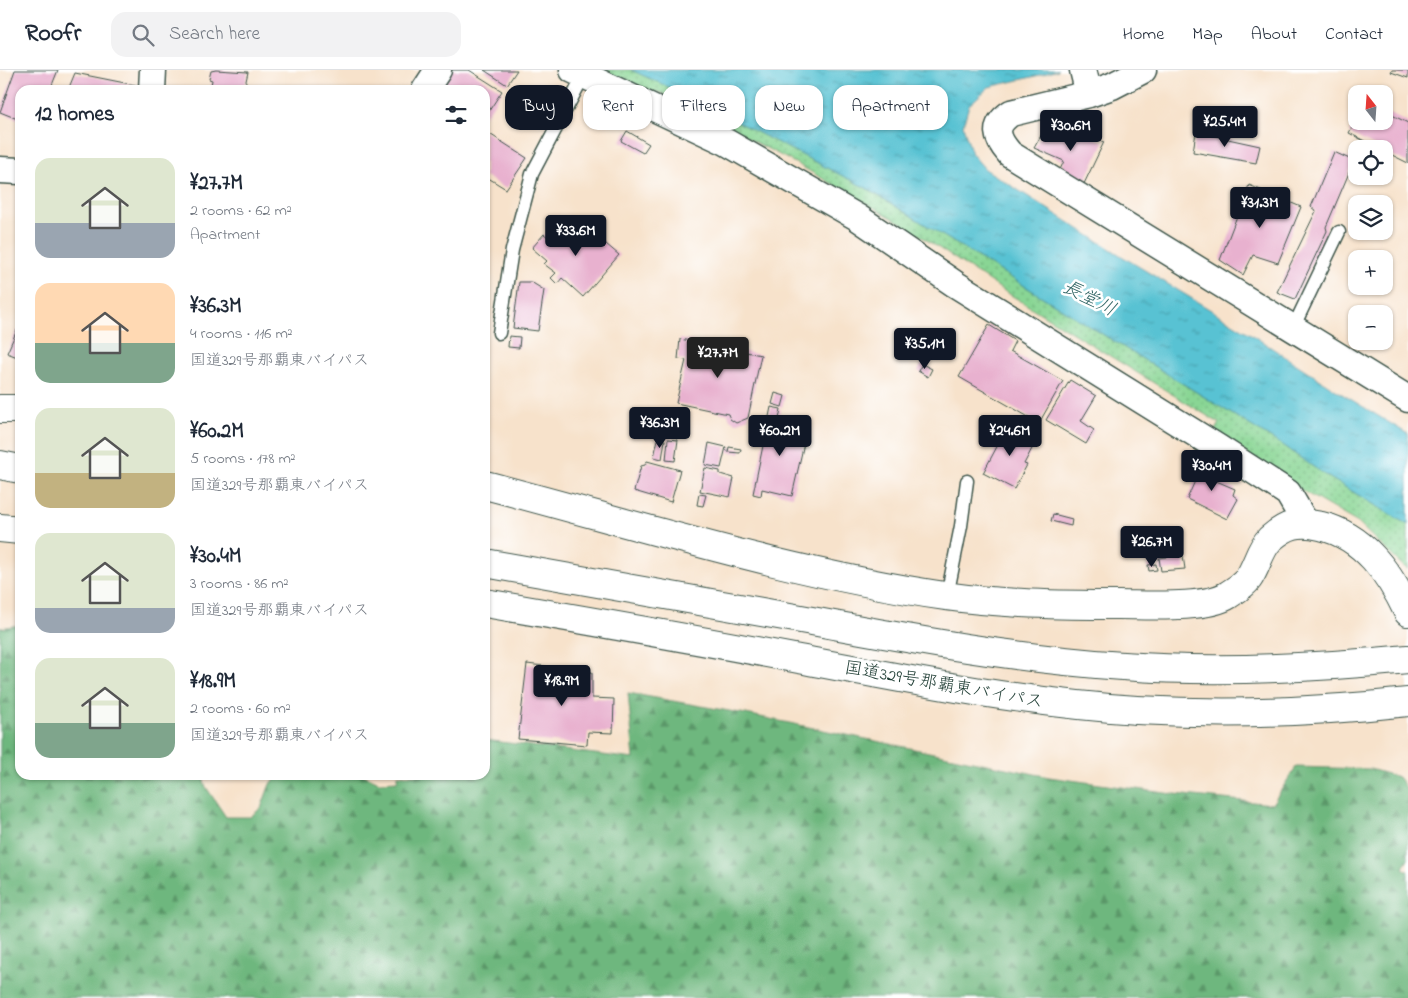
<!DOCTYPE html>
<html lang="en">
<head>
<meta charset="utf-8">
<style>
  :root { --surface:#fff; --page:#f2f2f3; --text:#1f2937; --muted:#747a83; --line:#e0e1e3; --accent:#111827 }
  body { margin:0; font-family:"Indie Flower","Klee One",sans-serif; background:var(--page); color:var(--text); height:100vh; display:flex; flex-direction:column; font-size:19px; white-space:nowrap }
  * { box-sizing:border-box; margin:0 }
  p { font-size:16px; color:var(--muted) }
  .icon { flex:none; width:28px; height:28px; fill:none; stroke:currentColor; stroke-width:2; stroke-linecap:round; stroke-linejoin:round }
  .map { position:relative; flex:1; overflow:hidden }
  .drawer { position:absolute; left:15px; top:15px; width:475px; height:695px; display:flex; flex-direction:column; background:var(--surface); border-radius:15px; box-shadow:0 1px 4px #0004 }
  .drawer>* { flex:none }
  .banner { position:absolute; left:505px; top:15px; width:475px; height:45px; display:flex; gap:10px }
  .needle { width:32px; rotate:343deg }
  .fabs { position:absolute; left:1348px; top:15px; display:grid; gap:10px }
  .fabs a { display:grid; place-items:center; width:45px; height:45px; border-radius:10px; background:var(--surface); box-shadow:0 1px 4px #0004; font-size:25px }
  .price { position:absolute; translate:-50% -42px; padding:0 11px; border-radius:5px; background:var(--accent); color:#fff; font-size:16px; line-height:32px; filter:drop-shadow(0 1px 2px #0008) }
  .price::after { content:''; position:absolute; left:50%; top:30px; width:15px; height:11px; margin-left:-8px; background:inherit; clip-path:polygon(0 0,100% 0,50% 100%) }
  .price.current { background:#222; color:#fff }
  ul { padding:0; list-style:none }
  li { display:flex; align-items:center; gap:15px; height:125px; padding:0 20px }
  li span { display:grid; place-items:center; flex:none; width:140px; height:100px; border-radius:15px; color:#555 }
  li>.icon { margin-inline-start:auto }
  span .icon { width:60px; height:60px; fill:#fffc; stroke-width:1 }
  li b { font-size:21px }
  h2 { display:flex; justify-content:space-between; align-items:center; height:60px; padding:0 20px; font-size:21px }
  .pill { padding:0 18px; border-radius:15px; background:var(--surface); box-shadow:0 1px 4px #0004; font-size:18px; line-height:45px }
  .pill.current { background:var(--accent); color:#fff }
  header { display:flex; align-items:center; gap:30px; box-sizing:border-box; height:70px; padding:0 25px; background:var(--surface); border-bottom:1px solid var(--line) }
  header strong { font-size:24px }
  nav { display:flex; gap:28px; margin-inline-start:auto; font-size:18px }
  .search { width:350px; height:45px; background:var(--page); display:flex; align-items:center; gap:12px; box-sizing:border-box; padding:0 18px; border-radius:15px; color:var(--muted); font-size:19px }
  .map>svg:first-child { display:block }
  .grass { fill:url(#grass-dots); stroke:#548a64 }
  .forest { fill:url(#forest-firs); stroke:#467a59 }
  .water { fill:url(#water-ripples); stroke:#3c8084 }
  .building { fill:#e8b1cf }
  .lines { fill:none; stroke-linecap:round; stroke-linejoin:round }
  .service-casing { stroke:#3f564b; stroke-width:15 }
  .minor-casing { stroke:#3f564b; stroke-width:29 }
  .tertiary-casing { stroke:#3f564b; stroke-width:30 }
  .trunk-casing { stroke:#3f564b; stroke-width:30 }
  .service { stroke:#fff; stroke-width:12 }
  .minor { stroke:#fff; stroke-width:26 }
  .tertiary { stroke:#fff; stroke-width:28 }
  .trunk { stroke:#fff; stroke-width:28 }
  .labels { text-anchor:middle; stroke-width:5; stroke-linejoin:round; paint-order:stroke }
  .street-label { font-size:18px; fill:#1f3d34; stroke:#fff }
  .water-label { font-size:19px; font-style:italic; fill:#306564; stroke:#fff }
</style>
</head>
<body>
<header>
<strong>Roofr</strong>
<div class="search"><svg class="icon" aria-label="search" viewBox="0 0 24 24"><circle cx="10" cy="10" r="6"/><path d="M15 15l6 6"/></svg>Search here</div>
<nav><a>Home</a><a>Map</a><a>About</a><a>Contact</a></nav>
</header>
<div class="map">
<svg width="1408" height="928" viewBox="0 0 1408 928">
  <defs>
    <pattern id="grass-dots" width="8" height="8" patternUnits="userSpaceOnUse" patternTransform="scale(1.25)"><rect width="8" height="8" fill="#89d694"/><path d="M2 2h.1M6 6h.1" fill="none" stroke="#6faf7a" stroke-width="1.8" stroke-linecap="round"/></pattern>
    <pattern id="forest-firs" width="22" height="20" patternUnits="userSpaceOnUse" patternTransform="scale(1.25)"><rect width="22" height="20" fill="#6eb77e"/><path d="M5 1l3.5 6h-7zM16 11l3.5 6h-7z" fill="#5a9668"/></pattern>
    <pattern id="water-ripples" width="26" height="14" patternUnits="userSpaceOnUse" patternTransform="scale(1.25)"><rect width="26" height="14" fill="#58c2d3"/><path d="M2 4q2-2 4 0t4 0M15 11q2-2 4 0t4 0" fill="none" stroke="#489fac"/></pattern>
  </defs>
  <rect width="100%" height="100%" fill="#fff"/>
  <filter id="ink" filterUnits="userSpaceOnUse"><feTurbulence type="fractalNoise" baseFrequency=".02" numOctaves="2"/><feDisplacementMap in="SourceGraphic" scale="10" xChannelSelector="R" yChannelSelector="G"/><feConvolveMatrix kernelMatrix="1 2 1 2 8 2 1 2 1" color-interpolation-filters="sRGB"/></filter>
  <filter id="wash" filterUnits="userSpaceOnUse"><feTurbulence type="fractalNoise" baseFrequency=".0096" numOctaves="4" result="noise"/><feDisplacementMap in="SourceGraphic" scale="20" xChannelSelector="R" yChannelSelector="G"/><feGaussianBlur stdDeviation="1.12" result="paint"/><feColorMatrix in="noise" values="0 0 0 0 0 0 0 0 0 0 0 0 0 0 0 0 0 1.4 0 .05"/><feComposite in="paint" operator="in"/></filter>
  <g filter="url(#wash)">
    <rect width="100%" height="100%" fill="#f7e2cb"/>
    <path class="grass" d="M599 0H631L673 19 866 118 1282 375 1325 405 1408 455V499L1403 496 1358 453 1301 420 1214 362 1219 353 1001 219 901 153 797 94 659 22H648Z"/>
    <path class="forest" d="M20 555V705H202L206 717 226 747H250L261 738 270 714 281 705H364L379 712 397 711 398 705H485V670L634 689 628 623 746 644 1049 707 1165 723 1272 734 1296 697 1370 699 1398 707 1408 720V788L1403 798 1408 801V928H0V558Z"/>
    <path class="water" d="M631 0H1058L1032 7 989 17 969 35 963 56 972 84 985 99 1128 190 1249 263 1342 324 1408 364V455L1325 405 1282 375 866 118 673 19Z"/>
    <g id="blocks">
      <path class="building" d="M15 0H58L50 20H20V50L0 42Z
        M216 0 248 2 244 20H210L212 10 209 9 211 1Z
        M451 0H469L502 21 485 47V20H448L441 16Z
        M484 0H517L507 15Z
        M1392 0H1408V8L1391 2Z
        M75 3 140 16 139 20H68Z
        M1384 41 1408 53V93L1384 81V79H1380L1349 63 1355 51H1384Z
        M1062 54 1104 72 1082 118 1058 104 1064 91 1034 78 1047 55 1058 60Z
        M485 61 527 88 506 119 485 106Z
        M627 61 649 74 643 83 621 71Z
        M1196 62 1260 76 1256 93 1193 82Z
        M1334 82 1354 91 1326 157 1327 161 1295 229 1277 222 1316 141 1311 137Z
        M1249 115 1301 137 1278 193 1253 185 1243 205 1220 190Z
        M580 152 619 185 583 227 562 208 557 214 551 208 556 203 544 194 547 191 532 178 544 164 552 170 561 159 568 165Z
        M519 212H531L544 220 538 261 513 258Z
        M989 255 1015 271 1010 281 1063 311 1039 353 959 307Z
        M17 260 20 262V288L7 283Z
        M509 266 520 267 519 278 508 277Z
        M680 269 761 285 748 348 736 353 730 349 728 344 676 333 686 290 678 289Z
        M922 294 932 299 928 307 918 301Z
        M1070 310 1096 326 1081 351 1094 360 1086 374 1046 350Z
        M775 323 785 326 782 337 772 334Z
        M771 337 781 339 778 354 807 360 792 426 762 419 761 426 753 424Z
        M1009 354 1037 369 1024 394 1027 395 1014 419 983 403Z
        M658 369 665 370 662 389 654 387Z
        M668 369 678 370 675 391 666 390Z
        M709 373 726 377 721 398 705 395Z
        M729 377 741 379 740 383 728 382Z
        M647 391 680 400 671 432 634 421 641 396 645 395Z
        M1200 392 1220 399 1214 410 1235 419 1233 425 1238 429 1227 449 1187 429 1199 402 1195 399Z
        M705 398 720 401V404L734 408 730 427 700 421Z
        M699 424 706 425 703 436 697 435Z
        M1053 444 1072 449 1071 456 1051 451Z
        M1182 479 1185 499 1161 501 1159 488 1167 487 1169 480Z
        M1156 494 1157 500 1149 501 1148 495Z
        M527 594 592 602V628L614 629 613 663 588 662 587 675 518 669Z"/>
    </g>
  </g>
  <g filter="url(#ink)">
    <use href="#blocks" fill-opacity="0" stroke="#3f564b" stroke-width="1"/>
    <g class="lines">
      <defs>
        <path id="service" d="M1293 258 1339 162
          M499 263 512 180 532 104 584 5
          M947 526 961 456 967 411"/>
        <path id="minor" d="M573 0 726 72 857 147 955 214 1217 377 1288 423 1305 452
          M1083 0 1089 24
          M1143 0 1112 16 1089 24 1011 43C992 56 996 68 1010 84L1408 329
          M152 20 153 0
          M425 20 438 0
          M0 100 20 101"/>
        <path id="tertiary" d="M0 339H20
          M485 415C638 455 789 503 945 526 1002 534 1060 535 1118 535 1146 535 1206 539 1228 525 1234 521 1244 515 1248 509 1257 497 1259 480 1270 469 1287 454 1299 451 1321 456 1364 466 1390 504 1408 542"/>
        <path id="trunk" d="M0 395 20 399
          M0 458 20 460
          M485 493C594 513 703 532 812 551 915 570 1018 589 1123 596 1218 603 1314 598 1408 589
          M485 533C590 551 694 569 799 589 910 610 1023 633 1137 640 1227 645 1318 642 1408 632"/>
      </defs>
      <use href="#service" class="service-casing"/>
      <use href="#minor" class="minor-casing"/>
      <use href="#tertiary" class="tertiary-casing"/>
      <use href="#trunk" class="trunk-casing"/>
      <use href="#service" class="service"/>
      <use href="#minor" class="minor"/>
      <use href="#tertiary" class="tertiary"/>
      <use href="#trunk" class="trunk"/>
    </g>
  </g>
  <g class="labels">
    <g class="street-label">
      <text transform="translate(944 614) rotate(10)" y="6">国道329号那覇東バイパス</text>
    </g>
    <g class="water-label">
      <text transform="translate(1090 227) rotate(27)" y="7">長堂川</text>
    </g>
  </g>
</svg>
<div class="fabs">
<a><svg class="needle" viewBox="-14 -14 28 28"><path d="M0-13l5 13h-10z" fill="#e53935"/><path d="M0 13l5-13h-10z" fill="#747a83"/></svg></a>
<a><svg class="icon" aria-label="locate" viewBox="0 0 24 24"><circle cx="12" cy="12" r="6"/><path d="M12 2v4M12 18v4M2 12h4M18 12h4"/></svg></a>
<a><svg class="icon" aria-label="layers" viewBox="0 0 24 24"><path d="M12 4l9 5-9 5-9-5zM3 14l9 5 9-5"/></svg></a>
<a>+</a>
<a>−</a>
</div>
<b class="price" style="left:1225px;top:78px">¥25.4M</b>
<b class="price" style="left:1071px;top:82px">¥30.6M</b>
<b class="price" style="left:1260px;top:159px">¥31.3M</b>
<b class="price" style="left:576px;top:187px">¥33.6M</b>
<b class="price" style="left:925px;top:300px">¥35.1M</b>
<b class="price current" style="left:718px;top:309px">¥27.7M</b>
<b class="price" style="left:660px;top:379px">¥36.3M</b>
<b class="price" style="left:780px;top:387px">¥60.2M</b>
<b class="price" style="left:1010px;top:387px">¥24.6M</b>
<b class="price" style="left:1212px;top:422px">¥30.4M</b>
<b class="price" style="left:1152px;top:498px">¥26.7M</b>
<b class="price" style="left:562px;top:637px">¥18.9M</b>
<div class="banner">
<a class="pill current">Buy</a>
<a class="pill">Rent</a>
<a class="pill">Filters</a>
<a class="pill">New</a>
<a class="pill">Apartment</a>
</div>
<section class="drawer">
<h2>12 homes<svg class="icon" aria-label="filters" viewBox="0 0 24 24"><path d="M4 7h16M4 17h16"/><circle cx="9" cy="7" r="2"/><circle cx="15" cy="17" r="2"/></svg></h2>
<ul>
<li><span style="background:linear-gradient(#dfe7d0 65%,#9aa5b1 0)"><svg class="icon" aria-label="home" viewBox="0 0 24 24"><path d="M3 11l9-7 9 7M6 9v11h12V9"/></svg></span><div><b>¥27.7M</b><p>2 rooms · 62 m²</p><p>Apartment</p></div></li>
<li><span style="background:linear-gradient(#ffd9b3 60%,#7fa58c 0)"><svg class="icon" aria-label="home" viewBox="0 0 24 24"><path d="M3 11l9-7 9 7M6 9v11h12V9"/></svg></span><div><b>¥36.3M</b><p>4 rooms · 116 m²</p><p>国道329号那覇東バイパス</p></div></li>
<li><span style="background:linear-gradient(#dfe7d0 65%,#c2b280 0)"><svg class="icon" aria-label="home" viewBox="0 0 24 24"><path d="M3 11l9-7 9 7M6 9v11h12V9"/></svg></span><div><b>¥60.2M</b><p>5 rooms · 178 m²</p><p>国道329号那覇東バイパス</p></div></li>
<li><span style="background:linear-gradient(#dfe7d0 75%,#9aa5b1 0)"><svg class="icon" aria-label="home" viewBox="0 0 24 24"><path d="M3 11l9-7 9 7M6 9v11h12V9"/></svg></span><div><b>¥30.4M</b><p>3 rooms · 86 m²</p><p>国道329号那覇東バイパス</p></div></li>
<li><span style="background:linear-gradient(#dfe7d0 65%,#7fa58c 0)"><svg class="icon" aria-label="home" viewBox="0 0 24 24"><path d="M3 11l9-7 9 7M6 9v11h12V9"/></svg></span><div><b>¥18.9M</b><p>2 rooms · 60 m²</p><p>国道329号那覇東バイパス</p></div></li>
</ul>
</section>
</div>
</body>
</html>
